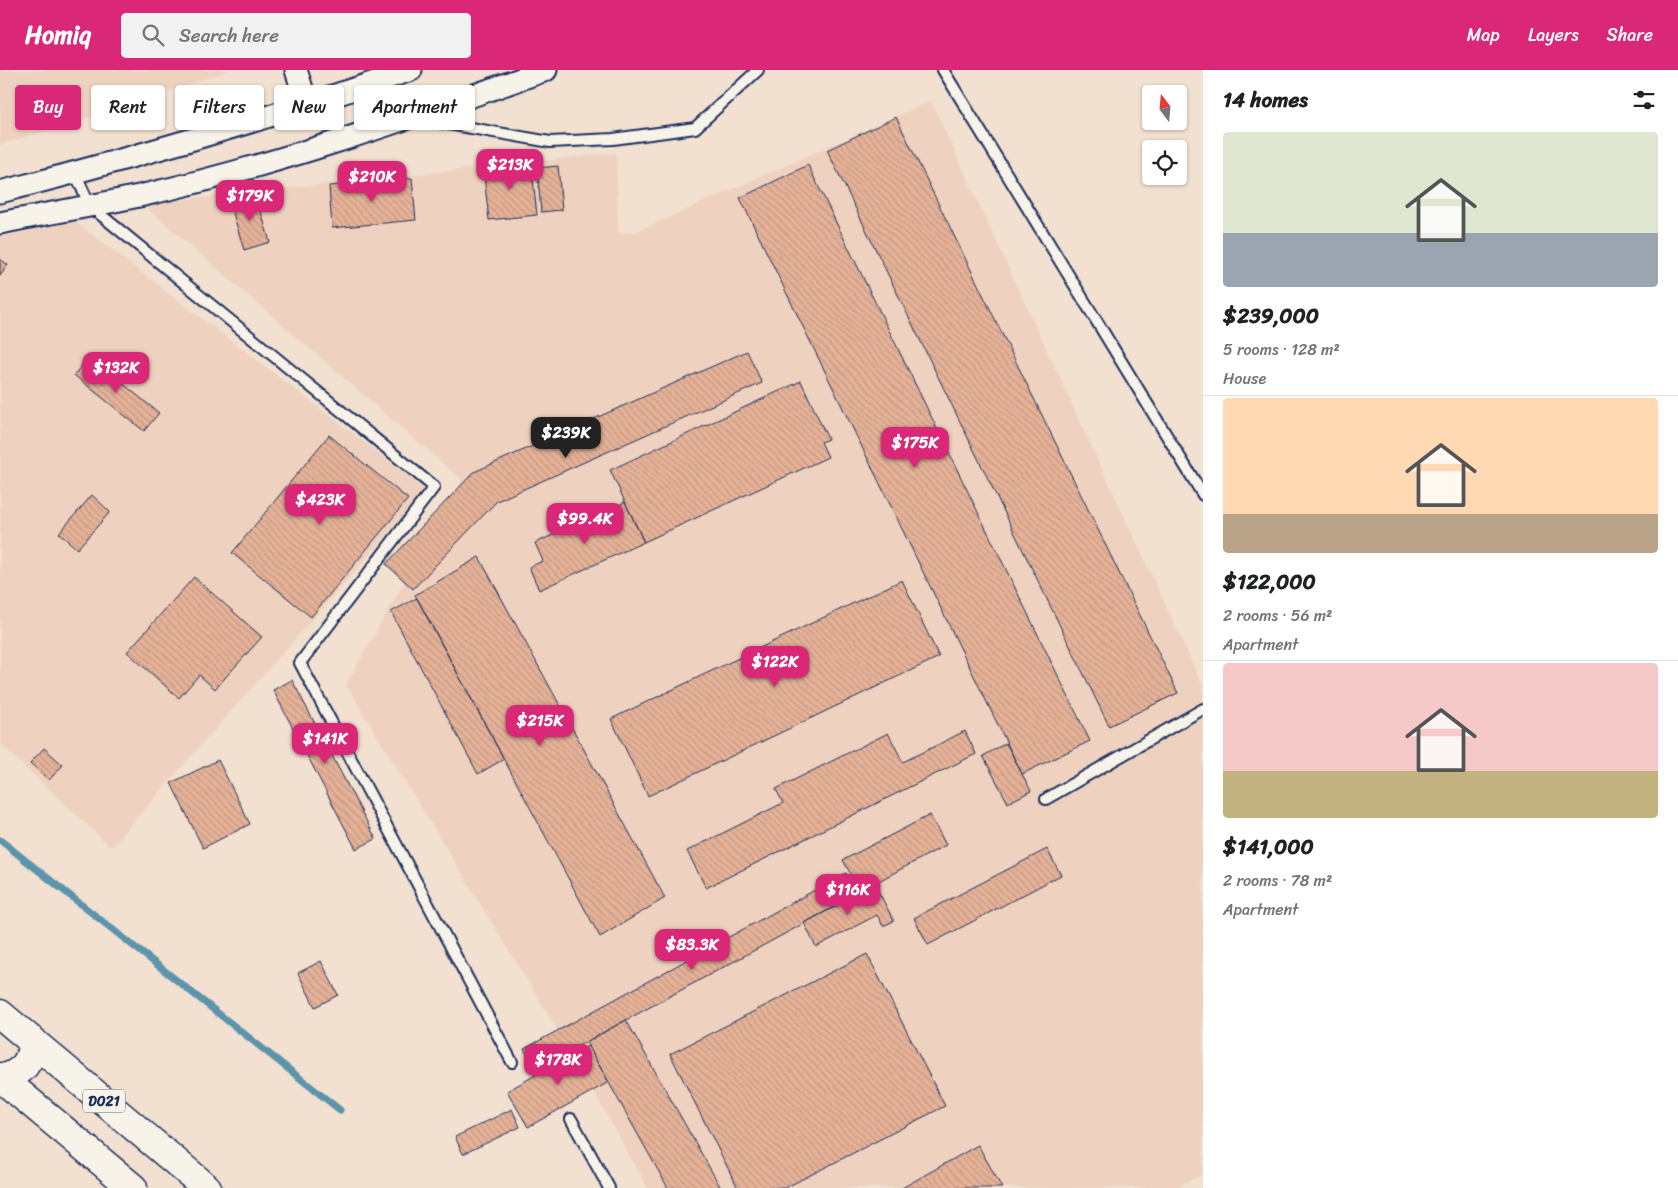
<!DOCTYPE html>
<html lang="en">
<head>
<meta charset="utf-8">
<style>
  :root { --surface:#fff; --page:#f2f2f2; --text:#202124; --muted:#757577; --line:#e0e0e0; --accent:#db2777 }
  body { margin:0; font-family:Sriracha,sans-serif; background:var(--page); color:var(--text); height:100vh; display:flex; flex-direction:column; font-size:19px; white-space:nowrap }
  * { box-sizing:border-box; margin:0 }
  p { font-size:16px; color:var(--muted) }
  .icon { flex:none; width:28px; height:28px; fill:none; stroke:currentColor; stroke-width:2; stroke-linecap:round; stroke-linejoin:round }
  .map { position:relative; flex:1; overflow:hidden }
  .drawer { display:flex; flex-direction:column; background:var(--surface); width:475px }
  .drawer>* { flex:none }
  .guide { position:absolute; left:15px; top:15px; width:475px; height:45px; display:flex; gap:10px }
  .needle { width:32px; rotate:344deg }
  .buttons { position:absolute; left:1142px; top:15px; display:grid; gap:10px }
  .buttons a { display:grid; place-items:center; width:45px; height:45px; border-radius:5px; background:var(--surface); box-shadow:0 1px 4px #0004; font-size:25px }
  .price { position:absolute; translate:-50% -42px; padding:0 11px; border-radius:10px; background:var(--accent); color:#fff; font-size:16px; line-height:32px; filter:drop-shadow(0 1px 2px #0008) }
  .price::after { content:''; position:absolute; left:50%; top:30px; width:15px; height:11px; margin-left:-8px; background:inherit; clip-path:polygon(0 0,100% 0,50% 100%) }
  .price.active { background:#222; color:#fff }
  ul { padding:0; list-style:none }
  li { display:grid; align-content:center; gap:10px; height:265px; padding:0 20px }
  li+li { border-top:1px solid var(--line) }
  li span { display:grid; place-items:center; height:155px; border-radius:5px; color:#555 }
  li>.icon { margin-inline-start:auto }
  span .icon { width:90px; height:90px; fill:#fffc; stroke-width:1 }
  li b { font-size:21px }
  h2 { display:flex; justify-content:space-between; align-items:center; height:60px; padding:0 20px; font-size:21px }
  .tag { padding:0 18px; border-radius:5px; background:var(--surface); box-shadow:0 1px 4px #0004; font-size:18px; line-height:45px }
  .tag.active { background:var(--accent); color:#fff }
  header { display:flex; align-items:center; gap:30px; box-sizing:border-box; height:70px; padding:0 25px; background:var(--accent); color:#fff }
  header strong { font-size:24px }
  nav { display:flex; gap:28px; margin-inline-start:auto; font-size:18px }
  .search { width:350px; height:45px; background:var(--page); display:flex; align-items:center; gap:12px; box-sizing:border-box; padding:0 18px; border-radius:5px; color:var(--muted); font-size:19px }
  main { display:flex; flex:1; min-height:0 }
  .map>svg:first-child { display:block }
  .built { fill:#eed2bf }
  .lines { fill:none; stroke-linecap:round; stroke-linejoin:round }
  .stream { stroke:#5c94ab; stroke-width:7 }
  .building { fill:url(#building-back-hatch); stroke:#1b2f5e }
  .lane-casing { stroke:#1b2f5e; stroke-width:14 }
  .street-casing { stroke:#1b2f5e; stroke-width:25 }
  .highway-casing { stroke:#1b2f5e; stroke-width:31 }
  .lane { stroke:#f7f3e8; stroke-width:10 }
  .street { stroke:#f7f3e8; stroke-width:21 }
  .highway { stroke:#f7f3e8; stroke-width:28 }
  .labels { text-anchor:middle; stroke-width:4.5; stroke-linejoin:round; paint-order:stroke }
  .shield { fill:#f7f3e8; stroke:#5d6a87; stroke-width:1 }
  .shield-label { font-size:14px; font-weight:bold; fill:#1b2f5e }
</style>
</head>
<body>
<header>
<strong>Homiq</strong>
<div class="search"><svg class="icon" aria-label="search" viewBox="0 0 24 24"><circle cx="10" cy="10" r="6"/><path d="M15 15l6 6"/></svg>Search here</div>
<nav><a>Map</a><a>Layers</a><a>Share</a></nav>
</header>
<main>
<div class="map">
<svg width="1203" height="1118" viewBox="0 0 1203 1118">
  <defs>
    <pattern id="building-back-hatch" width="6" height="6" patternUnits="userSpaceOnUse" patternTransform="scale(1.25)"><rect width="6" height="6" fill="#e5b297"/><path d="M-1 5l2 2M0 0l6 6M5-1l2 2" fill="none" stroke="#c49985"/></pattern>
  </defs>
  <rect width="100%" height="100%" fill="#f2e0d0"/>
  <filter id="ink" filterUnits="userSpaceOnUse"><feTurbulence type="fractalNoise" baseFrequency=".02" numOctaves="2"/><feDisplacementMap in="SourceGraphic" scale="10" xChannelSelector="R" yChannelSelector="G"/><feConvolveMatrix kernelMatrix="1 2 1 2 8 2 1 2 1" color-interpolation-filters="sRGB"/></filter>
  <g filter="url(#ink)">
    <path class="built" d="M0 0H230L159 25 0 75Z
      M931 31 1203 616V1104L1175 1118H648L570 980 346 615 462 410 142 134 616 83 618 163 636 162Z
      M74 151 427 420 111 777 0 674V167Z"/>
    <g class="lines">
      <path class="stream" d="M0 770 340 1040"/>
    </g>
    <path class="building" d="M896 47 1178 623 1109 656 827 80Z
      M531 92 537 145 489 150 483 97Z
      M808 95 1090 671 1022 704 740 128Z
      M558 96 562 140 541 142 537 98Z
      M412 108 416 150 332 158 329 116Z
      M256 125 270 172 244 180 230 133Z
      M0 189 8 195 0 206Z
      M747 281 762 313 497 431 413 519 386 494 474 402Z
      M89 286 159 343 144 361 74 305Z
      M801 311 828 369 821 372 828 387 644 472 610 400Z
      M329 365 408 429 311 547 232 483Z
      M92 425 110 442 77 479 59 463Z
      M625 432 644 472 539 520 529 497 543 491 535 473Z
      M479 487 665 828 600 867 415 525Z
      M194 507 262 567 215 619 199 605 179 628 127 582Z
      M902 510 939 587 648 726 611 649Z
      M417 528 504 689 478 704 391 542Z
      M292 610 376 769 356 779 273 620Z
      M965 661 976 684 706 818 687 781 783 733 776 719 888 663 903 692Z
      M1006 673 1031 721 1008 733 983 686Z
      M44 678 63 695 49 710 30 693Z
      M218 690 250 754 203 778 171 713Z
      M930 745 946 775 860 821 843 790Z
      M1047 779 1061 805 928 875 914 848Z
      M846 803 858 824 536 999 524 979Z
      M875 815 894 851 883 856 877 845 816 877 804 853Z
      M867 884 945 1036 785 1118H738L670 984Z
      M321 891 338 925 315 937 298 903Z
      M626 950 721 1118H668L586 972Z
      M588 976 609 1012 528 1057 507 1021Z
      M512 1039 520 1057 463 1084 455 1067Z
      M978 1075 1002 1118H902Z"/>
    <g class="lines">
      <defs>
        <path id="lane" d="M943 0 1203 425
          M420 49 550 72 613 69 695 58 758 0
          M75 103 90 136 434 417 300 593 512 992
          M1046 729 1203 639
          M571 1049 609 1118"/>
        <path id="street" d="M296 0 307 34
          M0 122C138 87 276 46 411 0
          M0 153C49 143 99 135 148 124 284 93 415 46 546 0"/>
        <path id="highway" d="M0 944 207 1118
          M0 1007 133 1118
          M2 1009C23 1002 31 993 33 971"/>
      </defs>
      <use href="#lane" class="lane-casing"/>
      <use href="#street" class="street-casing"/>
      <use href="#highway" class="highway-casing"/>
      <use href="#lane" class="lane"/>
      <use href="#street" class="street"/>
      <use href="#highway" class="highway"/>
    </g>
  </g>
  <g class="labels">
    <rect class="shield" x="83" y="1019.5" width="42" height="23" rx="4"/>
    <g class="shield-label">
      <text x="104" y="1036">D021</text>
    </g>
  </g>
</svg>
<div class="buttons">
<a><svg class="needle" viewBox="-14 -14 28 28"><path d="M0-13l5 13h-10z" fill="#e53935"/><path d="M0 13l5-13h-10z" fill="#757577"/></svg></a>
<a><svg class="icon" aria-label="locate" viewBox="0 0 24 24"><circle cx="12" cy="12" r="6"/><path d="M12 2v4M12 18v4M2 12h4M18 12h4"/></svg></a>
</div>
<b class="price" style="left:510px;top:121px">$213K</b>
<b class="price" style="left:372px;top:133px">$210K</b>
<b class="price" style="left:250px;top:152px">$179K</b>
<b class="price" style="left:116px;top:324px">$132K</b>
<b class="price active" style="left:566px;top:389px">$239K</b>
<b class="price" style="left:915px;top:399px">$175K</b>
<b class="price" style="left:320px;top:456px">$423K</b>
<b class="price" style="left:585px;top:475px">$99.4K</b>
<b class="price" style="left:775px;top:618px">$122K</b>
<b class="price" style="left:540px;top:677px">$215K</b>
<b class="price" style="left:325px;top:695px">$141K</b>
<b class="price" style="left:848px;top:846px">$116K</b>
<b class="price" style="left:692px;top:901px">$83.3K</b>
<b class="price" style="left:558px;top:1016px">$178K</b>
<div class="guide">
<a class="tag active">Buy</a>
<a class="tag">Rent</a>
<a class="tag">Filters</a>
<a class="tag">New</a>
<a class="tag">Apartment</a>
</div>
</div>
<section class="drawer">
<h2>14 homes<svg class="icon" aria-label="filters" viewBox="0 0 24 24"><path d="M4 7h16M4 17h16"/><circle cx="9" cy="7" r="2"/><circle cx="15" cy="17" r="2"/></svg></h2>
<ul>
<li><span style="background:linear-gradient(#dfe7d0 65%,#9aa5b1 0)"><svg class="icon" aria-label="home" viewBox="0 0 24 24"><path d="M3 11l9-7 9 7M6 9v11h12V9"/></svg></span><div><b>$239,000</b><p>5 rooms · 128 m²</p><p>House</p></div></li>
<li><span style="background:linear-gradient(#ffd9b3 75%,#b9a48a 0)"><svg class="icon" aria-label="home" viewBox="0 0 24 24"><path d="M3 11l9-7 9 7M6 9v11h12V9"/></svg></span><div><b>$122,000</b><p>2 rooms · 56 m²</p><p>Apartment</p></div></li>
<li><span style="background:linear-gradient(#f6c9c9 70%,#c2b280 0)"><svg class="icon" aria-label="home" viewBox="0 0 24 24"><path d="M3 11l9-7 9 7M6 9v11h12V9"/></svg></span><div><b>$141,000</b><p>2 rooms · 78 m²</p><p>Apartment</p></div></li>
</ul>
</section>
</main>
</body>
</html>
